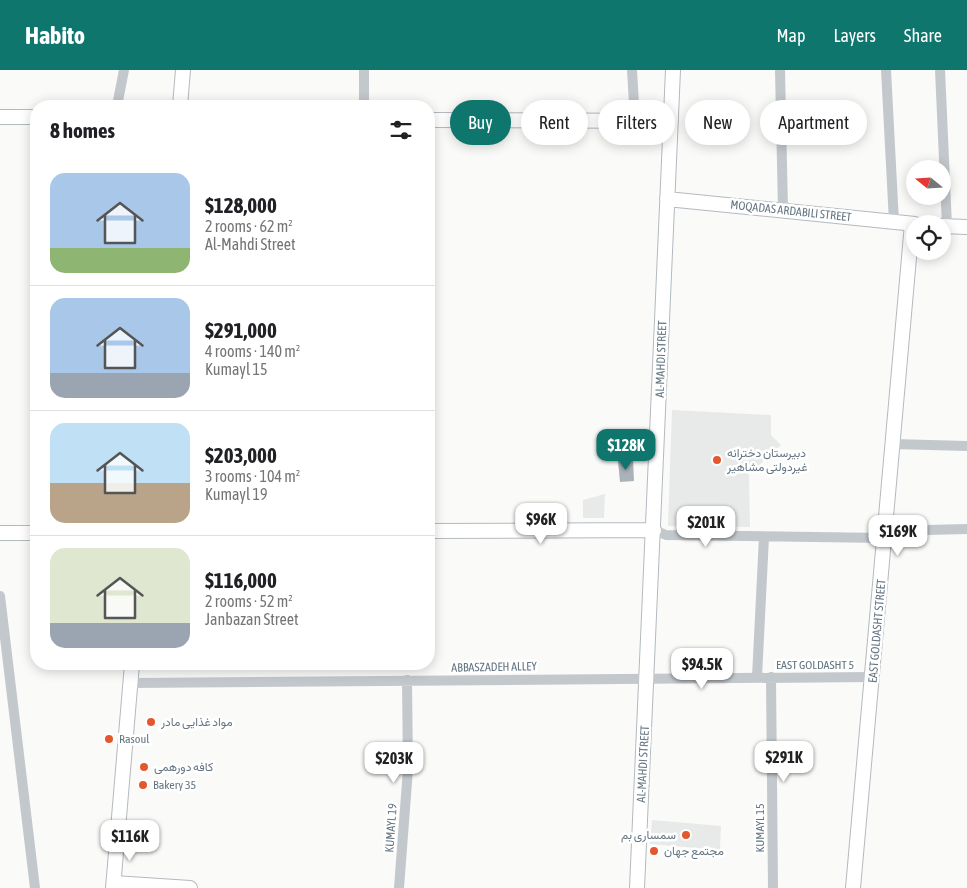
<!DOCTYPE html>
<html lang="en">
<head>
<meta charset="utf-8">
<style>
  :root { --surface:#fff; --page:#f2f2f2; --text:#202124; --muted:#757577; --line:#e0e0e0; --accent:#0f766e }
  body { margin:0; font-family:"Asap Condensed",Vazirmatn,sans-serif; background:var(--page); color:var(--text); height:100vh; display:flex; flex-direction:column; font-size:19px; white-space:nowrap }
  * { box-sizing:border-box; margin:0 }
  p { font-size:16px; color:var(--muted) }
  .icon { flex:none; width:28px; height:28px; fill:none; stroke:currentColor; stroke-width:2; stroke-linecap:round; stroke-linejoin:round }
  .map { position:relative; flex:1; overflow:hidden }
  .side { position:absolute; left:30px; top:30px; width:405px; height:570px; display:flex; flex-direction:column; background:var(--surface); border-radius:20px; box-shadow:0 2px 12px #0003 }
  .side>* { flex:none }
  .guide { position:absolute; left:450px; top:30px; width:441px; height:45px; display:flex; gap:10px }
  .needle { width:32px; rotate:288deg }
  .tools { position:absolute; left:906px; top:90px; display:grid; gap:10px }
  .tools a { display:grid; place-items:center; width:45px; height:45px; border-radius:50%; background:var(--surface); box-shadow:0 2px 12px #0003; font-size:25px }
  .price { position:absolute; translate:-50% -42px; padding:0 11px; border-radius:10px; background:#fff; color:#222; font-size:16px; line-height:32px; filter:drop-shadow(0 1px 2px #0008) }
  .price::after { content:''; position:absolute; left:50%; top:30px; width:15px; height:11px; margin-left:-8px; background:inherit; clip-path:polygon(0 0,100% 0,50% 100%) }
  .price.on { background:var(--accent); color:#fff }
  ul { padding:0; list-style:none }
  li { display:flex; align-items:center; gap:15px; height:125px; padding:0 20px }
  li+li { border-top:1px solid var(--line) }
  li span { display:grid; place-items:center; flex:none; width:140px; height:100px; border-radius:15px; color:#555 }
  li>.icon { margin-inline-start:auto }
  span .icon { width:60px; height:60px; fill:#fffc; stroke-width:1 }
  li b { font-size:21px }
  h2 { display:flex; justify-content:space-between; align-items:center; height:60px; padding:0 20px; font-size:21px }
  .tag { padding:0 18px; border-radius:22px; background:var(--surface); box-shadow:0 2px 12px #0003; font-size:18px; line-height:45px }
  .tag.on { background:var(--accent); color:#fff }
  header { display:flex; align-items:center; gap:30px; box-sizing:border-box; height:70px; padding:0 25px; background:var(--accent); color:#fff }
  header strong { font-size:24px }
  nav { display:flex; gap:28px; margin-inline-start:auto; font-size:18px }
  .map>svg:first-child { display:block }
  .built { fill:#e8e9e9 }
  .building { fill:#aab3b9 }
  .lines { fill:none; stroke-linecap:round; stroke-linejoin:round }
  .secondary-casing { stroke:#b3babf; stroke-width:16 }
  .street { stroke:#c3c8cc; stroke-width:10 }
  .secondary { stroke:#fff; stroke-width:14 }
  .poi-dot { fill:#e4572e; stroke:#fff; stroke-width:2 }
  .labels { text-anchor:middle; stroke-width:5; stroke-linejoin:round; paint-order:stroke }
  .street-label { font-size:12px; fill:#657683; stroke:#fff }
  .poi-label { font-size:12px; fill:#657683; stroke:#fff; text-anchor:start }
</style>
</head>
<body>
<header>
<strong>Habito</strong>
<nav><a>Map</a><a>Layers</a><a>Share</a></nav>
</header>
<div class="map">
<svg width="967" height="818" viewBox="0 0 967 818">
  <rect width="100%" height="100%" fill="#fafaf8"/>
  <path class="built" d="M672 340 771 345V365L781 375 749 404 750 457 668 456Z
    M605 424 604 448H583V430Z
    M652 750 721 756 720 780 650 774Z"/>
  <path class="building" d="M633 389 634 411 620 412 618 391Z"/>
  <g class="lines">
    <defs>
      <path id="secondary" d="M180 36 183 0
        M0 47H36
        M429 50 671 51
        M667 129 915 154
        M942 156 967 157
        M429 461 654 460
        M0 463H36
        M114 813 190 818
        M113 818 132 594
        M637 818 673 0
        M853 818 912 154"/>
    </defs>
    <use href="#secondary" class="secondary-casing"/>
    <path class="street" d="M632 0 635 51
      M780 0 783 141
      M886 0 894 152
      M940 0 947 156
      M117 36 124 0
      M364 36V0
      M893 374 967 376
      M654 460 666 465 885 468
      M886 461 967 459
      M0 526 35 818
      M757 607 764 467
      M771 607 773 818
      M131 613 872 607
      M399 818 408 699 407 610"/>
    <use href="#secondary" class="secondary"/>
  </g>
  <g class="poi-dot">
    <circle cx="717" cy="390" r="5"/>
    <circle cx="151" cy="652" r="5"/>
    <circle cx="109" cy="669" r="5"/>
    <circle cx="144" cy="697" r="5"/>
    <circle cx="143" cy="715" r="5"/>
    <circle cx="686" cy="765" r="5"/>
    <circle cx="654" cy="781" r="5"/>
  </g>
  <g class="labels">
    <g class="street-label">
      <text transform="translate(791 141) rotate(6)" y="4">MOQADAS ARDABILI STREET</text>
      <text transform="translate(661 289) rotate(-88)" y="4">AL-MAHDI STREET</text>
      <text transform="translate(877 561) rotate(-85)" y="4">EAST GOLDASHT STREET</text>
      <text x="815" y="599">EAST GOLDASHT 5</text>
      <text transform="translate(494 597) rotate(-1)" y="4">ABBASZADEH ALLEY</text>
      <text transform="translate(643 694) rotate(-87)" y="4">AL-MAHDI STREET</text>
      <text transform="translate(391 758) rotate(-86)" y="4">KUMAYL 19</text>
      <text transform="translate(760 758) rotate(-90)" y="4">KUMAYL 15</text>
    </g>
    <g class="poi-label">
      <text x="727" y="387">دبیرستان دخترانه<tspan x="727" dy="14">غیردولتی مشاهیر</tspan></text>
      <text x="161" y="656">مواد غذایی مادر</text>
      <text x="119" y="673">Rasoul</text>
      <text x="154" y="701">کافه دورهمی</text>
      <text x="153" y="719">Bakery 35</text>
      <text x="676" y="769" text-anchor="end">سمساری بم</text>
      <text x="664" y="785">مجتمع جهان</text>
    </g>
  </g>
</svg>
<div class="tools">
<a><svg class="needle" viewBox="-14 -14 28 28"><path d="M0-13l5 13h-10z" fill="#e53935"/><path d="M0 13l5-13h-10z" fill="#757577"/></svg></a>
<a><svg class="icon" aria-label="locate" viewBox="0 0 24 24"><circle cx="12" cy="12" r="6"/><path d="M12 2v4M12 18v4M2 12h4M18 12h4"/></svg></a>
</div>
<b class="price on" style="left:626px;top:401px">$128K</b>
<b class="price" style="left:541px;top:475px">$96K</b>
<b class="price" style="left:706px;top:478px">$201K</b>
<b class="price" style="left:898px;top:487px">$169K</b>
<b class="price" style="left:702px;top:620px">$94.5K</b>
<b class="price" style="left:784px;top:713px">$291K</b>
<b class="price" style="left:394px;top:714px">$203K</b>
<b class="price" style="left:130px;top:792px">$116K</b>
<div class="guide">
<a class="tag on">Buy</a>
<a class="tag">Rent</a>
<a class="tag">Filters</a>
<a class="tag">New</a>
<a class="tag">Apartment</a>
</div>
<section class="side">
<h2>8 homes<svg class="icon" aria-label="filters" viewBox="0 0 24 24"><path d="M4 7h16M4 17h16"/><circle cx="9" cy="7" r="2"/><circle cx="15" cy="17" r="2"/></svg></h2>
<ul>
<li><span style="background:linear-gradient(#a9c7e8 75%,#8fb573 0)"><svg class="icon" aria-label="home" viewBox="0 0 24 24"><path d="M3 11l9-7 9 7M6 9v11h12V9"/></svg></span><div><b>$128,000</b><p>2 rooms · 62 m²</p><p>Al-Mahdi Street</p></div></li>
<li><span style="background:linear-gradient(#a9c7e8 75%,#9aa5b1 0)"><svg class="icon" aria-label="home" viewBox="0 0 24 24"><path d="M3 11l9-7 9 7M6 9v11h12V9"/></svg></span><div><b>$291,000</b><p>4 rooms · 140 m²</p><p>Kumayl 15</p></div></li>
<li><span style="background:linear-gradient(#bfe0f5 60%,#b9a48a 0)"><svg class="icon" aria-label="home" viewBox="0 0 24 24"><path d="M3 11l9-7 9 7M6 9v11h12V9"/></svg></span><div><b>$203,000</b><p>3 rooms · 104 m²</p><p>Kumayl 19</p></div></li>
<li><span style="background:linear-gradient(#dfe7d0 75%,#9aa5b1 0)"><svg class="icon" aria-label="home" viewBox="0 0 24 24"><path d="M3 11l9-7 9 7M6 9v11h12V9"/></svg></span><div><b>$116,000</b><p>2 rooms · 52 m²</p><p>Janbazan Street</p></div></li>
</ul>
</section>
</div>
</body>
</html>
